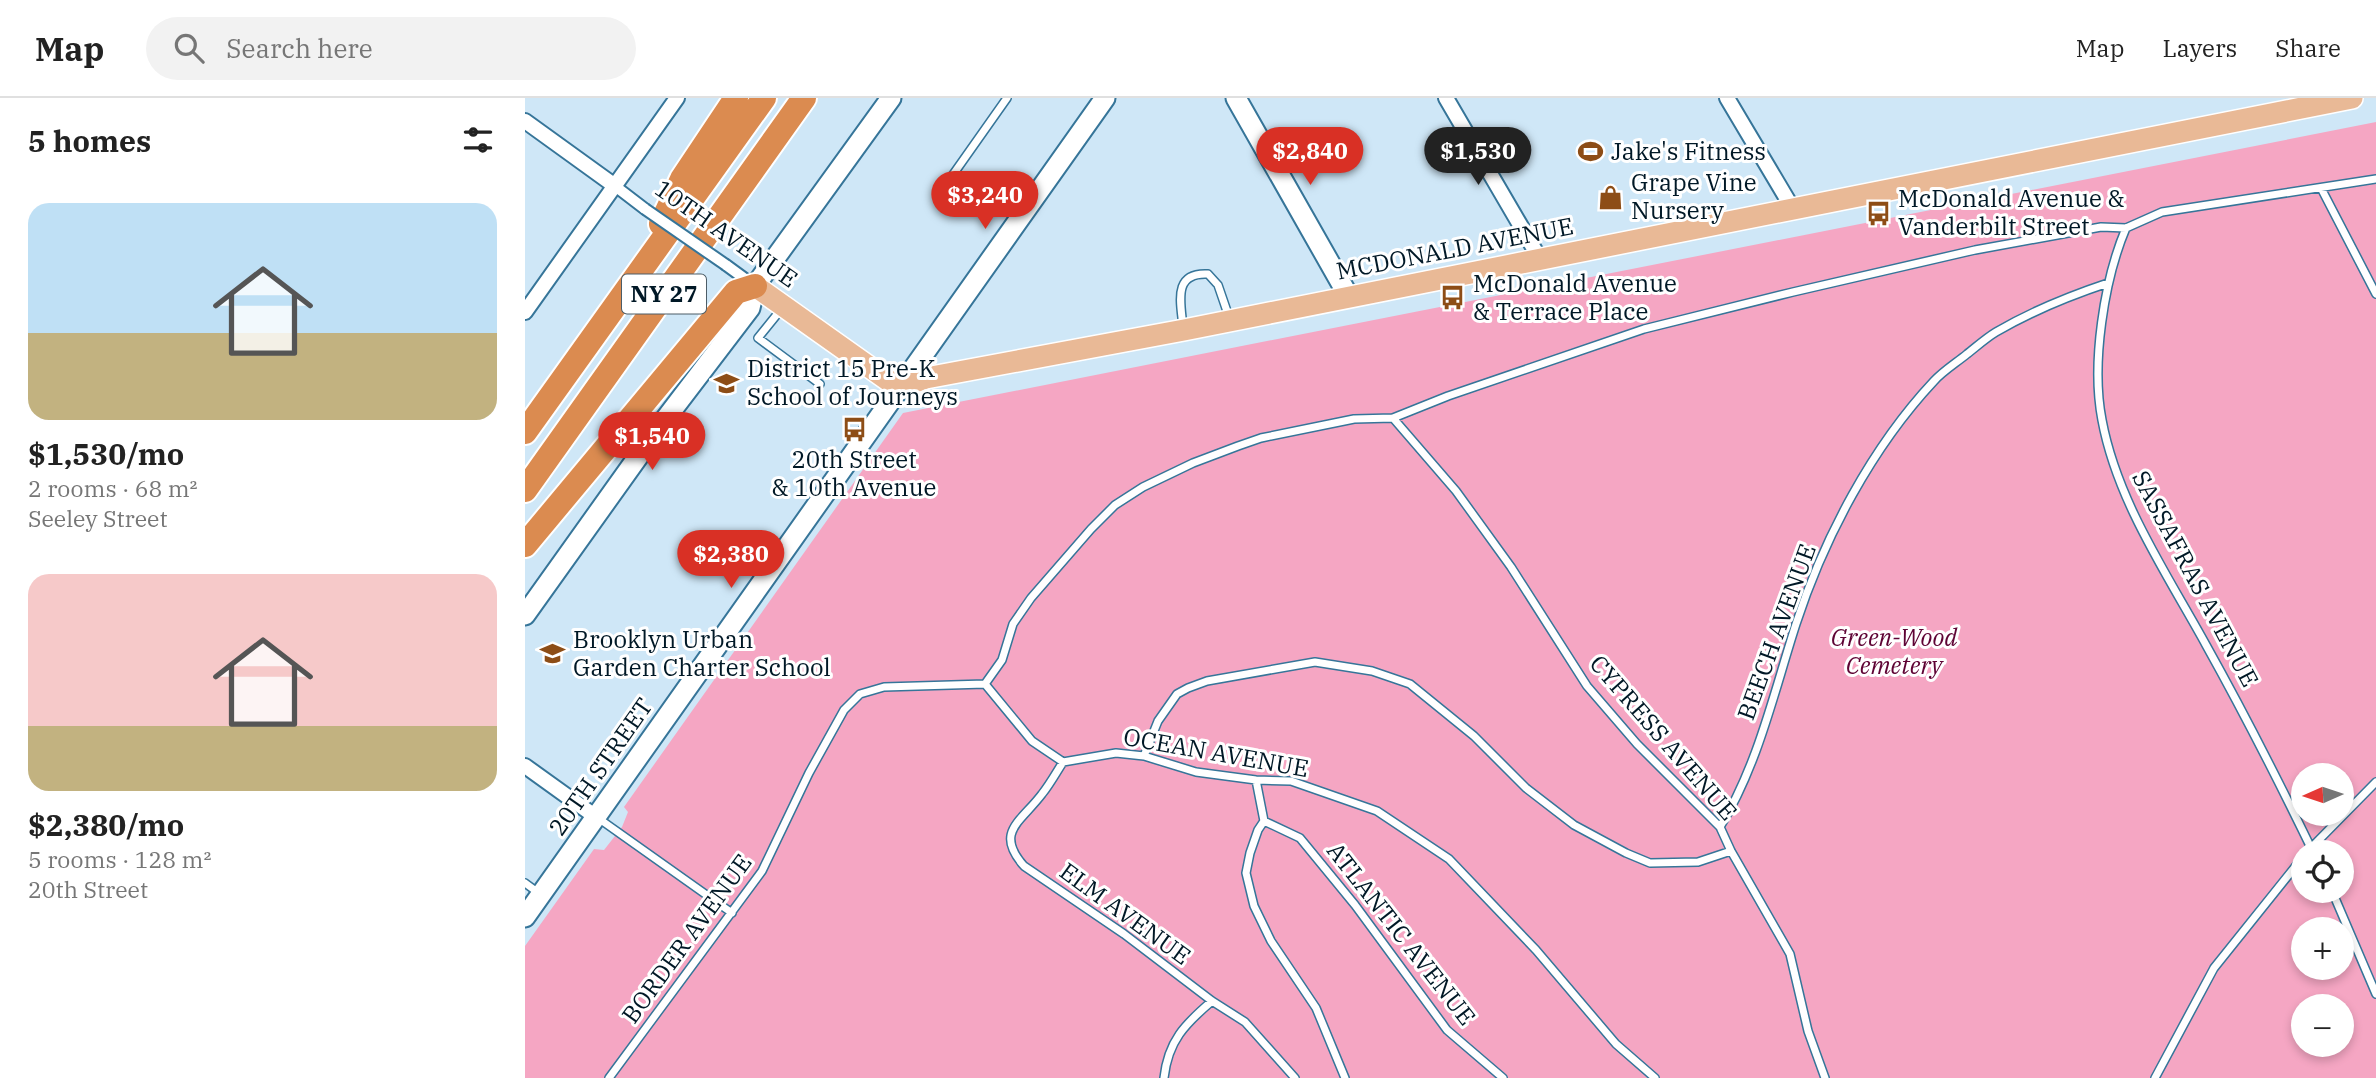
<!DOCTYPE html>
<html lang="en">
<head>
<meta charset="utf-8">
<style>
  :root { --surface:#fff; --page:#f2f2f2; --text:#222; --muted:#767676; --line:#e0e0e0; --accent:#d93025 }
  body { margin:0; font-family:"IBM Plex Serif",serif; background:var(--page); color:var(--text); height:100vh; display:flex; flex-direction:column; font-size:26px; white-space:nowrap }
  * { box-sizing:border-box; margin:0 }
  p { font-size:23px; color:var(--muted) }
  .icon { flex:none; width:38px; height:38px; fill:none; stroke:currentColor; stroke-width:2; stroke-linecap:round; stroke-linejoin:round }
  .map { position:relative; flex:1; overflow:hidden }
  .details { display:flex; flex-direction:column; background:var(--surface); width:525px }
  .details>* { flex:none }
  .needle { width:46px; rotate:267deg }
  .buttons { position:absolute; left:1766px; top:665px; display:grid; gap:14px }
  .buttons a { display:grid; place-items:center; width:63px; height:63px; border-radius:50%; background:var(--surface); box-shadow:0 4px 10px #0003; font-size:35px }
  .price { position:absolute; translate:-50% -60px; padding:0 16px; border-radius:24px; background:var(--accent); color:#fff; font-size:23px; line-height:46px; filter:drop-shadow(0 2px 4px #0008) }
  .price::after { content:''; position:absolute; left:50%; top:42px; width:21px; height:16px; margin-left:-10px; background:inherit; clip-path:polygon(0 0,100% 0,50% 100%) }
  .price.selected { background:#222; color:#fff }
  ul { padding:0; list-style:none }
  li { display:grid; align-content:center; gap:14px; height:371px; padding:0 28px }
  li span { display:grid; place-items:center; height:217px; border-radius:21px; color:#555 }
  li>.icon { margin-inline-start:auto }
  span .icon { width:126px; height:126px; fill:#fffc; stroke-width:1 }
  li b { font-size:30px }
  h2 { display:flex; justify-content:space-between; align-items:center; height:84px; padding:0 28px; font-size:30px }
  header { display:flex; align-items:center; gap:42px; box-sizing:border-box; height:98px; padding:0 35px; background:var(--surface); border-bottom:2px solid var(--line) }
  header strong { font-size:33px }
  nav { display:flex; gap:38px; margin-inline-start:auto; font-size:24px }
  .search { width:490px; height:63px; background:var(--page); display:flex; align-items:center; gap:18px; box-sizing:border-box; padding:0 24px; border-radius:38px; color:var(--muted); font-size:26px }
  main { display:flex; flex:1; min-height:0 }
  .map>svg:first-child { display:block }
  .green { fill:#f5a6c3; fill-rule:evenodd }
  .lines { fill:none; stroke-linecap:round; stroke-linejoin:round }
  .service-casing { stroke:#367599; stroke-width:10 }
  .pedestrian-casing { stroke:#367599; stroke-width:14 }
  .minor-casing { stroke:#367599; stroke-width:18 }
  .secondary-casing { stroke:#367599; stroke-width:23 }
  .primary-casing { stroke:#fff; stroke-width:24 }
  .motorway-casing { stroke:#fff; stroke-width:28 }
  .service { stroke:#fff; stroke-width:7 }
  .pedestrian { stroke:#fff; stroke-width:10 }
  .minor { stroke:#fff; stroke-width:14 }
  .secondary { stroke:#fff; stroke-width:19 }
  .primary { stroke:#e9b996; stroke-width:21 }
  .motorway { stroke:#db8b50; stroke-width:24 }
  .pedestrian-bridge-casing { stroke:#367599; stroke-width:14; stroke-linecap:butt }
  .pedestrian-bridge { stroke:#fff; stroke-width:10 }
  .labels { text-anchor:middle; stroke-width:6; stroke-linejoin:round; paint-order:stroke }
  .shield { fill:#fff; stroke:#4c5d67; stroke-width:2 }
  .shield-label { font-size:23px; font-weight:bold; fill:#001826 }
  .poi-label { font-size:24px; fill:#001826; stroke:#fff; text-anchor:start }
  .street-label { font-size:24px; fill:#001826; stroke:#fff }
  .park-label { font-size:24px; font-style:italic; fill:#5e0334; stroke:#fff }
</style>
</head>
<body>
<header>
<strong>Map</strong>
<div class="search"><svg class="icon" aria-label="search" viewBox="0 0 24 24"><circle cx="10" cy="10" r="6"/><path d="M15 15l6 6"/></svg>Search here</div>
<nav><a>Map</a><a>Layers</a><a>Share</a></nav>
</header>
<main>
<section class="details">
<h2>5 homes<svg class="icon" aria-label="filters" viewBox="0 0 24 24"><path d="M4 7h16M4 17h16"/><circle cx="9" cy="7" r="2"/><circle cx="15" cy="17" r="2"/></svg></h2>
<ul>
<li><span style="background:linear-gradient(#bfe0f5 60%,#c2b280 0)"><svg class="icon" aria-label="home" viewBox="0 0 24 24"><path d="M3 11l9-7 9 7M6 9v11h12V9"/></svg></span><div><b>$1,530/mo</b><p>2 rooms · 68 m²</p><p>Seeley Street</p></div></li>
<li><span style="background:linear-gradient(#f6c9c9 70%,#c2b280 0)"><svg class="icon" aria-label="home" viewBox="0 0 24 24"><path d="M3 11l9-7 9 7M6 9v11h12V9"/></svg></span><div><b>$2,380/mo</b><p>5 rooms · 128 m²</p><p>20th Street</p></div></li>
</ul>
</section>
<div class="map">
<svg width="1851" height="980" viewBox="0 0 1851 980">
  <rect width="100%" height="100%" fill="#cfe7f7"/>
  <path class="green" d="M1851 24V980H0V848L69 751 79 752 97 729 103 714 99 709 378 315ZM1778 677H1816V716H1778ZM1778 754H1816V793H1778ZM1778 831H1816V870H1778ZM1778 908H1816V947H1778Z"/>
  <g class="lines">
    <defs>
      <path id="service" d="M427 78 482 0
        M1796 90 1851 196
        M1601 130C1579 182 1566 266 1577 322 1592 403 1642 476 1681 547 1719 615 1754 684 1788 754
        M258 209 233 240 295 286
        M658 229C656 205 647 174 683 176L693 187 705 222
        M868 320 931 393 986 469 1062 588 1112 646 1195 729 1206 753 1265 856 1283 933 1300 980
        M460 586 507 643 538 664 591 655 619 658 671 674 731 682 766 683 852 713 924 761 1011 852 1091 946 1130 980
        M619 658 633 623 652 596 663 590 682 583 790 564 847 573 885 586 949 638 1001 690 1049 727 1101 755 1125 765 1173 764 1206 753
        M538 664C531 675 525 686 517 696 496 724 469 734 499 768L599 836 687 903 720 924 770 980
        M731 682 739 723 733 732 725 755 721 775 729 808 746 843 791 910 820 980
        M73 720 207 815
        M739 723 775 740 830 807 922 932 978 980
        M1195 729C1233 667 1249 594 1271 526 1299 440 1347 349 1409 283 1418 273 1431 265 1442 256 1451 249 1461 240 1471 234 1507 213 1544 198 1583 185
        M1782 754 1851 684
        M0 785 15 796
        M1807 793 1851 896
        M84 980 237 773 284 675 319 612 335 596 359 589 460 586 477 562 488 526 506 500 566 431 590 407 618 389 668 365 713 348 736 340 829 321 868 320 923 298 1119 231 1268 194 1450 152 1576 129 1601 130 1637 114 1851 81
        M639 980C643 943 660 926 687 903
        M1630 980 1689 870 1778 759"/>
      <path id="pedestrian" d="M90 88 120 111
        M201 167 227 186"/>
      <path id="minor" d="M921 0 1015 161
        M1202 0 1268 111
        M0 23 90 88
        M0 214 152 0
        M0 668 71 719"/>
      <path id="secondary" d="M711 0 824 199
        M0 517 135 328 225 210 230 188 366 0
        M0 819 580 0"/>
      <path id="primary" d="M230 188 374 290 401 280 659 232 1827 0"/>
      <path id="motorway" d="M136 126 157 81 211 0
        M0 334 239 0
        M0 392 279 0
        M0 447 211 194 230 188"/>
    </defs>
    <use href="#service" class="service-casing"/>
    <use href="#pedestrian" class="pedestrian-casing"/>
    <use href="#minor" class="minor-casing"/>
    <use href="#secondary" class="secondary-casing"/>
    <use href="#primary" class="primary-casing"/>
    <use href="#motorway" class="motorway-casing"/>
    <use href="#service" class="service"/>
    <use href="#pedestrian" class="pedestrian"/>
    <use href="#minor" class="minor"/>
    <use href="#secondary" class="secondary"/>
    <use href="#primary" class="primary"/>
    <use href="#motorway" class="motorway"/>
    <defs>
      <path id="pedestrian-bridge" d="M120 111 201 167"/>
    </defs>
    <use href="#pedestrian-bridge" class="pedestrian-bridge-casing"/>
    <use href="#pedestrian-bridge" class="pedestrian-bridge"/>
  </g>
  <defs>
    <symbol id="stadium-bare" viewBox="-9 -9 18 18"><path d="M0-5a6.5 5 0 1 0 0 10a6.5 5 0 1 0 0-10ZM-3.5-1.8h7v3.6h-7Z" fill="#8d4d16" stroke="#fff" stroke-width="2.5" paint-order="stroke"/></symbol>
    <symbol id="shop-bare" viewBox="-9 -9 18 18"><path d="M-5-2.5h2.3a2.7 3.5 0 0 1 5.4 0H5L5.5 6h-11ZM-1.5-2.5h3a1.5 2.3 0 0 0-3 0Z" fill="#8d4d16" stroke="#fff" stroke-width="2.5" paint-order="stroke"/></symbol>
    <symbol id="bus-bare" viewBox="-9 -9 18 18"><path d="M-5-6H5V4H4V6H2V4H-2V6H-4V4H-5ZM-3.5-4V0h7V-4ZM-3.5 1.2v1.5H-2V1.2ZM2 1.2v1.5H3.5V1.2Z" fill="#8d4d16" stroke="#fff" stroke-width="2.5" paint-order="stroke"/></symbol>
    <symbol id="school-bare" viewBox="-9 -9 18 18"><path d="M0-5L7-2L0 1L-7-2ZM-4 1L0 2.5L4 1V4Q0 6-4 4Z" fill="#8d4d16" stroke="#fff" stroke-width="2.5" paint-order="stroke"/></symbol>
  </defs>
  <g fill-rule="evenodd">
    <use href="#stadium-bare" x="1048" y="36" width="35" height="35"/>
    <use href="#shop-bare" x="1068" y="82" width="35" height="35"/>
    <use href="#bus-bare" x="1336" y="98" width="35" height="35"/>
    <use href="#bus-bare" x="910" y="182" width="35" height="35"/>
    <use href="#school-bare" x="184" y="268" width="35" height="35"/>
    <use href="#bus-bare" x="312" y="314" width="35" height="35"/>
    <use href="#school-bare" x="10" y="538" width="35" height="35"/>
  </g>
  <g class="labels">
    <rect class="shield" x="97" y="176.5" width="84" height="39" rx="5"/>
    <g class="shield-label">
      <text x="139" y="204">NY 27</text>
    </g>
    <g class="poi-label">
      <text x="1086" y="62">Jake's Fitness</text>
      <text x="1106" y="93">Grape Vine<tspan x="1106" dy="28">Nursery</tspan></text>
      <text x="1373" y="109">McDonald Avenue &amp;<tspan x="1373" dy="28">Vanderbilt Street</tspan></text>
      <text x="948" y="194">McDonald Avenue<tspan x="948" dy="28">&amp; Terrace Place</tspan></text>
      <text x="222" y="279">District 15 Pre-K<tspan x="222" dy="28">School of Journeys</tspan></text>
      <text x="329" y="370" text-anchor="middle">20th Street<tspan x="329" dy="28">&amp; 10th Avenue</tspan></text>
      <text x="48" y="550">Brooklyn Urban<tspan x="48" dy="28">Garden Charter School</tspan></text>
    </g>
    <g class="street-label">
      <text transform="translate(201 136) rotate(35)" y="8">10TH AVENUE</text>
      <text transform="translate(930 151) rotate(-11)" y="8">MCDONALD AVENUE</text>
      <text transform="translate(1670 481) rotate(62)" y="8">SASSAFRAS AVENUE</text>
      <text transform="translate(1252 534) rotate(-70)" y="8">BEECH AVENUE</text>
      <text transform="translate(1138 640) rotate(49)" y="8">CYPRESS AVENUE</text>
      <text transform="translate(691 655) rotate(10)" y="8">OCEAN AVENUE</text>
      <text transform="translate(76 669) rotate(-55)" y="8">20TH STREET</text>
      <text transform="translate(600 816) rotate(36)" y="8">ELM AVENUE</text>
      <text transform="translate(876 836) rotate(52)" y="8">ATLANTIC AVENUE</text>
      <text transform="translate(162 841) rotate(-54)" y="8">BORDER AVENUE</text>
    </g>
    <g class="park-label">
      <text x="1369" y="548">Green-Wood<tspan x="1369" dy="28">Cemetery</tspan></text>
    </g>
  </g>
</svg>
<div class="buttons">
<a><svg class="needle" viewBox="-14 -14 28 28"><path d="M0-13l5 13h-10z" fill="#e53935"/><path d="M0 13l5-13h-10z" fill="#767676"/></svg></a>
<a><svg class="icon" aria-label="locate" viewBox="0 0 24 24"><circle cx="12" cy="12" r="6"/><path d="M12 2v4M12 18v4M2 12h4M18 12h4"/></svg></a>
<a>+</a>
<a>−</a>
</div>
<b class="price" style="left:785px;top:89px">$2,840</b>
<b class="price selected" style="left:953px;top:89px">$1,530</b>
<b class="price" style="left:460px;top:133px">$3,240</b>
<b class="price" style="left:127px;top:374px">$1,540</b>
<b class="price" style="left:206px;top:492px">$2,380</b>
</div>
</main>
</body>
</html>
